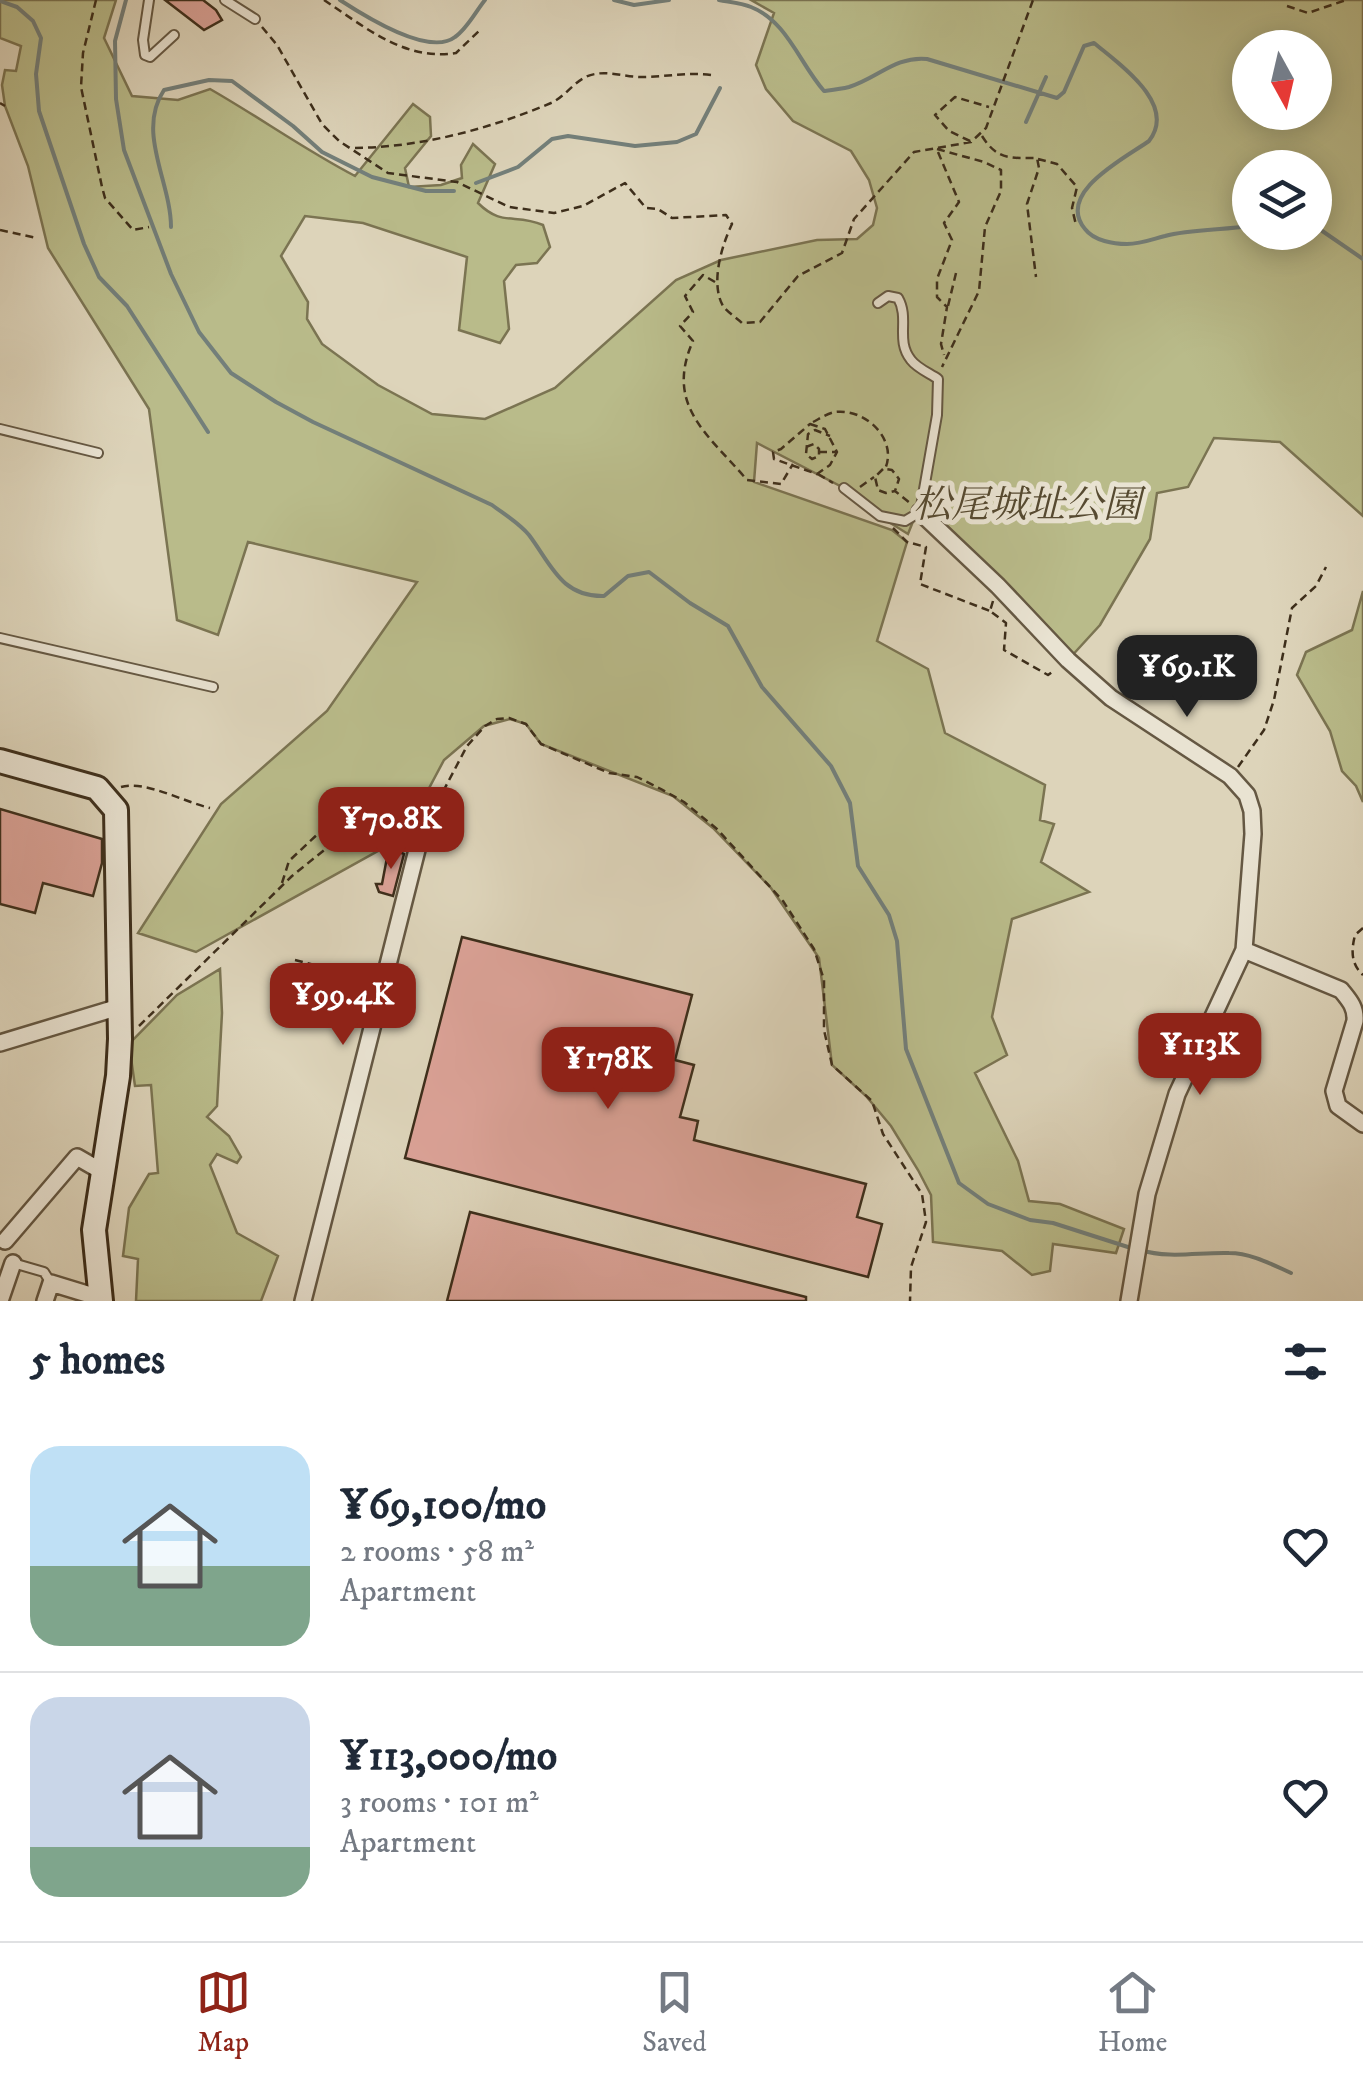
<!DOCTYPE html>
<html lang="en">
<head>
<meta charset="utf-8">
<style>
  :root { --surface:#fff; --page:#f2f2f3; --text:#1f2937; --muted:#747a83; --line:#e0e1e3; --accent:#8f2418 }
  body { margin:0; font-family:"IM FELL DW Pica","Noto Serif JP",serif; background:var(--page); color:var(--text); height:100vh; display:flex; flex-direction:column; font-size:38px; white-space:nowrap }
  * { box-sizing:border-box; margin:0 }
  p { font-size:32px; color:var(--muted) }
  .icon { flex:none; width:55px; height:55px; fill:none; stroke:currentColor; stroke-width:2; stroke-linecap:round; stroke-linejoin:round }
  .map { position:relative; height:1301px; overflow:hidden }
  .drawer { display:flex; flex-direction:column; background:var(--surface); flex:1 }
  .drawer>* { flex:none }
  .needle { width:65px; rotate:172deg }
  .tools { position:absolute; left:1232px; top:30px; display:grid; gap:20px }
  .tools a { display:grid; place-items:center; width:100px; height:100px; border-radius:50%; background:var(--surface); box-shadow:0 5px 25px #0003; font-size:50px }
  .price { position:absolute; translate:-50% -85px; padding:0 22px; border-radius:20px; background:var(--accent); color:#fff; font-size:32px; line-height:65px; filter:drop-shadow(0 2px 5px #0008) }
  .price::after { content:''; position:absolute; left:50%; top:60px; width:30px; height:22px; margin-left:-15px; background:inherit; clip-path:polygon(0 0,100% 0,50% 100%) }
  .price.active { background:#222; color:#fff }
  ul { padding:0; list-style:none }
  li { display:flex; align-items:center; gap:30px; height:250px; padding:0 30px }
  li+li { border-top:2px solid var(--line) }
  li span { display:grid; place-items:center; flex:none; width:280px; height:200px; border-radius:30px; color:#555 }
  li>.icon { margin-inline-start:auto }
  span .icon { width:120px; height:120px; fill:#fffc; stroke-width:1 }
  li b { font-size:42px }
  h2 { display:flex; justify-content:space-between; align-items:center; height:120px; padding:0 30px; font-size:42px }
  .tab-bar { display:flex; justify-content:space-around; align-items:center; height:140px; border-top:2px solid var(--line); background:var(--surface); font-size:28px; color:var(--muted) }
  .tab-bar a { display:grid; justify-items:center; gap:5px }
  .tab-bar .active { color:var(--accent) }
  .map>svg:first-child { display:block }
  .green { fill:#b9bb8a; stroke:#7b7452; stroke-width:2.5; fill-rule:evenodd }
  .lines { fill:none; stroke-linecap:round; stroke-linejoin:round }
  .stream { stroke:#737f7a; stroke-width:4 }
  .building { fill:#dba297; stroke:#3d2e1b; stroke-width:2.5 }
  .lane-casing { stroke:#655843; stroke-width:12 }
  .street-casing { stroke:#655843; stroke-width:20 }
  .secondary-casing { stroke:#3d2e1b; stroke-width:28 }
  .path { stroke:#3d2e1b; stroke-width:2.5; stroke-dasharray:8 5; stroke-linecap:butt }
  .lane { stroke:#e9e3d2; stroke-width:8 }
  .street { stroke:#e9e3d2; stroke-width:15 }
  .secondary { stroke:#e9e3d2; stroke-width:22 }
  .labels { text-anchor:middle; stroke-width:10; stroke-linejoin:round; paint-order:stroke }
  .park-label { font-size:38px; font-style:italic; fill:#564a31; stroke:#e9e3d2 }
</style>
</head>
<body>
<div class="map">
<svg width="1363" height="1301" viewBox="0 0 1363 1301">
  <rect width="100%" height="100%" fill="#ddd4ba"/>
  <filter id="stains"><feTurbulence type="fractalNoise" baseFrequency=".002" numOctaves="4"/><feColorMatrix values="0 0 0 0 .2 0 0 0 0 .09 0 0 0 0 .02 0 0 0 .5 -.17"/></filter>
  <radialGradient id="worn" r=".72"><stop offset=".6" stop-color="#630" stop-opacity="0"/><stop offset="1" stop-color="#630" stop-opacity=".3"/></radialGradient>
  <path class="green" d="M0 0H116L104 38 132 96 178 100 210 89C259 117 305 150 355 176L413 104 430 117 431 136 405 168 409 187 441 185 462 178 461 165 473 144 495 164 478 203C502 227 515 213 543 225L550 247 537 263 516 265 504 281 509 329 500 343 459 330 467 257 363 223 305 216 281 256 308 302 307 319 322 344 378 385 432 414 485 419 555 388 676 280 721 260 817 240 857 239 873 225 877 208 869 180 851 151 793 121 766 89 756 65 774 13 751 0H1363V516L1280 442 1214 438 1188 487 1157 493 1150 539 1100 625 1068 660 921 513 914 519 908 534 860 504 844 488 757 443 754 482 892 530 907 542 877 641 928 669 945 733 1045 785 1040 820 1054 824 1041 862 1089 892 1012 919 992 1017 1007 1055 975 1073 1018 1161 1029 1201 1060 1204 1124 1229 1116 1253 1053 1244 1050 1271 1032 1275 1002 1251 933 1242 931 1195 918 1170 891 1126 866 1096 832 1065 819 958 771 888 713 828 673 796 541 744 526 724 510 719 484 726 444 760 403 837 196 952 138 933 221 804 327 711 417 582 248 542 218 635 177 620 149 409 48 248 28 166 5 106 2 85 5 70 16 71 21 46 0 38ZM1250 48H1315V112H1250ZM1250 168H1315V232H1250Z
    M1363 591V802L1356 786 1342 771 1330 731 1297 675 1306 652 1352 630Z
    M220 969 222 1013 217 1106 207 1117 229 1136 241 1157 237 1163 217 1154 210 1165 237 1233 278 1256 261 1301H136L138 1259 123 1256 129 1208 149 1174 158 1173 151 1085 135 1086 129 1044 177 995Z"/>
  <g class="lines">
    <path class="stream" d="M126 0 115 41 116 99 124 150 171 274 199 332 231 373 276 402 313 422 492 505C504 514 519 523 529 535 551 564 561 597 604 596L628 576 649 572 690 603 728 626 762 687 831 766 850 803 858 866 889 915 897 941 906 1049 959 1183 988 1204 1030 1220 1053 1223 1131 1248
      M340 0C363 15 429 57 455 37 467 29 476 11 485 0
      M614 0 634 5 669 0
      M719 0C729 2 741 3 751 7 787 21 800 64 824 91 832 90 841 89 849 87 878 78 895 56 927 59L1057 98 1064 92 1084 46 1094 43C1119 64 1178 104 1149 141 1125 158 1055 193 1085 229 1094 241 1114 244 1127 244 1141 244 1153 239 1165 236 1189 229 1224 230 1250 226
      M0 1 17 7 33 21 41 38 36 74 39 111 84 244 99 277 127 306 208 432
      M1026 122 1046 77
      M476 183 518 167 552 139 568 136 635 146 677 142 696 134 720 88
      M1315 226 1363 259
      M171 227C171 182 136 132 164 90L209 80 232 81 293 126 322 152 372 177 426 191H454
      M1140 1250C1170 1259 1199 1252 1229 1253 1251 1253 1271 1264 1291 1273"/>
  </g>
  <path class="building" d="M165 0H203L216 10 222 20 204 30Z
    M0 809 102 839V863L93 896 43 883 35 913 0 904Z
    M389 847 404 854 393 896 379 892 376 884H382Z
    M462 937 692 995 675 1060 694 1065 680 1117 698 1121 694 1140 866 1184 857 1217 882 1224 868 1277 405 1158Z
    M470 1212 806 1297V1301H447Z"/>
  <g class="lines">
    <defs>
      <path id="lane" d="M149 0 143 40 145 55 150 57 174 35
        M225 0 255 19
        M0 429 98 453
        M844 488 880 516 905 521 920 512 937 415 938 379C929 373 917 368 911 360 895 340 910 319 898 298L888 296 878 303
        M0 638 213 687
        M13 1263 44 1272 51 1283"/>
      <path id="street" d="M920 512 998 586 1068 660 1111 698 1230 776 1247 795 1252 811 1253 834 1244 950 1177 1094 1147 1194 1129 1301
        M1244 950 1341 990C1349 1000 1356 1007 1355 1021L1334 1091 1338 1106 1363 1124
        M0 1043 119 1007
        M5 1241 77 1157 103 1172
        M0 1301 13 1263
        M45 1301 51 1283 100 1298
        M303 1301 421 834 432 813"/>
      <path id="secondary" d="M0 761 97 788 116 810 120 1039 118 1076 94 1230 101 1301"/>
    </defs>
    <use href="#lane" class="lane-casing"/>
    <use href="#street" class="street-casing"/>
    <use href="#secondary" class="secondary-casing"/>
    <path class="path" d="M96 0 83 53 81 87 102 187 105 198 133 230 149 227
      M324 0C365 27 404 61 456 53L480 30
      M1287 6 1308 13 1346 0
      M262 27 277 45 322 124 339 141 388 173 457 182 509 207 554 213 583 206 625 183 646 208 658 209 672 218 726 215 732 224C722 245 710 283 723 306 727 312 737 318 742 323L760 322 798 276 842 253 854 219 914 152 971 142 986 128 1033 0
      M0 103 5 106
      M982 136C997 160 1010 158 1037 158L1039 168 1027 204 1036 277
      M970 141 949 131 935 115 955 97 989 107
      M355 148C422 147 489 129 551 103 567 96 576 77 595 74 610 71 626 77 641 77 665 77 687 72 711 75
      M937 149 984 162 1001 170V191L985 227 979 291 942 367
      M938 152 959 202 944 223 952 240 937 279V297L947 307 941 344 944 355
      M1038 159 1057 164 1077 187 1072 208 1076 225
      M0 230 37 238
      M715 282 703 275 685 296 693 312 680 326 693 341C664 406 709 435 747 480L781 484 793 464
      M948 306 956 273
      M813 422C819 419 828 413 835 412 866 408 898 440 885 469L892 470 899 479 895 491
      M810 424 825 429 837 452 830 465 817 474 774 459 773 452 781 449Z
      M806 447 814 444 819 449V456L812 459 806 454 808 434 815 430 830 436
      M819 452H836
      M883 469 875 477 878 490 886 493 895 491 910 503
      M818 474 833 483
      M860 487 874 477
      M893 528 907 542 926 547 920 584 990 611
      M993 601 990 611 1006 623 1004 650 1048 675 1055 670
      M1238 767 1264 730 1274 700 1292 608 1316 586 1326 567
      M121 787C145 780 184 802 210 808
      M437 803 467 746 485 726 497 719 509 718 526 724 541 744 609 773 637 777 661 789 684 802 717 829 783 901 814 949 824 980V1030L832 1065 872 1101 883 1134 922 1194 926 1222 911 1267 910 1301
      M282 883 289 861 322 830
      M1363 928 1355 935C1351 951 1351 964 1363 975
      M295 960 372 980
      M139 1026 292 876 359 822"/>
    <use href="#lane" class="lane"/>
    <use href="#street" class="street"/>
    <use href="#secondary" class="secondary"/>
  </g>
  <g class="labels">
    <g class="park-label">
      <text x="1027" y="517">松尾城址公園</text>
    </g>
  </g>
  <rect width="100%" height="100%" filter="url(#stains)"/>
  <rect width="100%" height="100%" fill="url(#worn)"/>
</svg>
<div class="tools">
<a><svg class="needle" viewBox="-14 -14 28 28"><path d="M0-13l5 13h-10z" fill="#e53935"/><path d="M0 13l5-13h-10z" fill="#747a83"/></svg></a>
<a><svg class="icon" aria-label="layers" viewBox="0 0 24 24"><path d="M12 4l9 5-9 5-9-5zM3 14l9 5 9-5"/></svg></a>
</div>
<b class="price active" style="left:1187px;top:720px">¥69.1K</b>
<b class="price" style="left:391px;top:872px">¥70.8K</b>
<b class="price" style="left:343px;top:1048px">¥99.4K</b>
<b class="price" style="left:1200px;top:1098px">¥113K</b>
<b class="price" style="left:608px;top:1112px">¥178K</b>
</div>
<section class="drawer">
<h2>5 homes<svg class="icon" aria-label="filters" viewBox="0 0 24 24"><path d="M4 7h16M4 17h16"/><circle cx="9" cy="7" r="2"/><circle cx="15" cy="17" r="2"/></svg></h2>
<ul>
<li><span style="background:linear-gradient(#bfe0f5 60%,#7fa58c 0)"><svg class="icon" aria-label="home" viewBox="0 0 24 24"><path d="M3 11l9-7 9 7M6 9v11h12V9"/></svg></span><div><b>¥69,100/mo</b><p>2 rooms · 58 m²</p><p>Apartment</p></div><svg class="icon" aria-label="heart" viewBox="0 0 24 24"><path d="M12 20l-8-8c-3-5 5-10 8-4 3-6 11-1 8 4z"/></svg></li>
<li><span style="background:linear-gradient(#c9d6e8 75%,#7fa58c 0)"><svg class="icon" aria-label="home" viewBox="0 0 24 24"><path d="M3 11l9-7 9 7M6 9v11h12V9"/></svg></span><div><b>¥113,000/mo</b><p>3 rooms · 101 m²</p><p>Apartment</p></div><svg class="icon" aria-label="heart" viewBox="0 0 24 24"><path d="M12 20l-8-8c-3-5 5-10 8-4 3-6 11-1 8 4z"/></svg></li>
</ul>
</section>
<nav class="tab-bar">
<a class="active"><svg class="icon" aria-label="map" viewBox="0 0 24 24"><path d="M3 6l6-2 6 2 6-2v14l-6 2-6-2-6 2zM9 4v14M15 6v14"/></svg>Map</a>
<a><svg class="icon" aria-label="saved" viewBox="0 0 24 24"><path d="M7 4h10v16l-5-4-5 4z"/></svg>Saved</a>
<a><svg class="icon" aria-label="home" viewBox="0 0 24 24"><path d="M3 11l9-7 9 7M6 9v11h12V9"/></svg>Home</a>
</nav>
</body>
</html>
